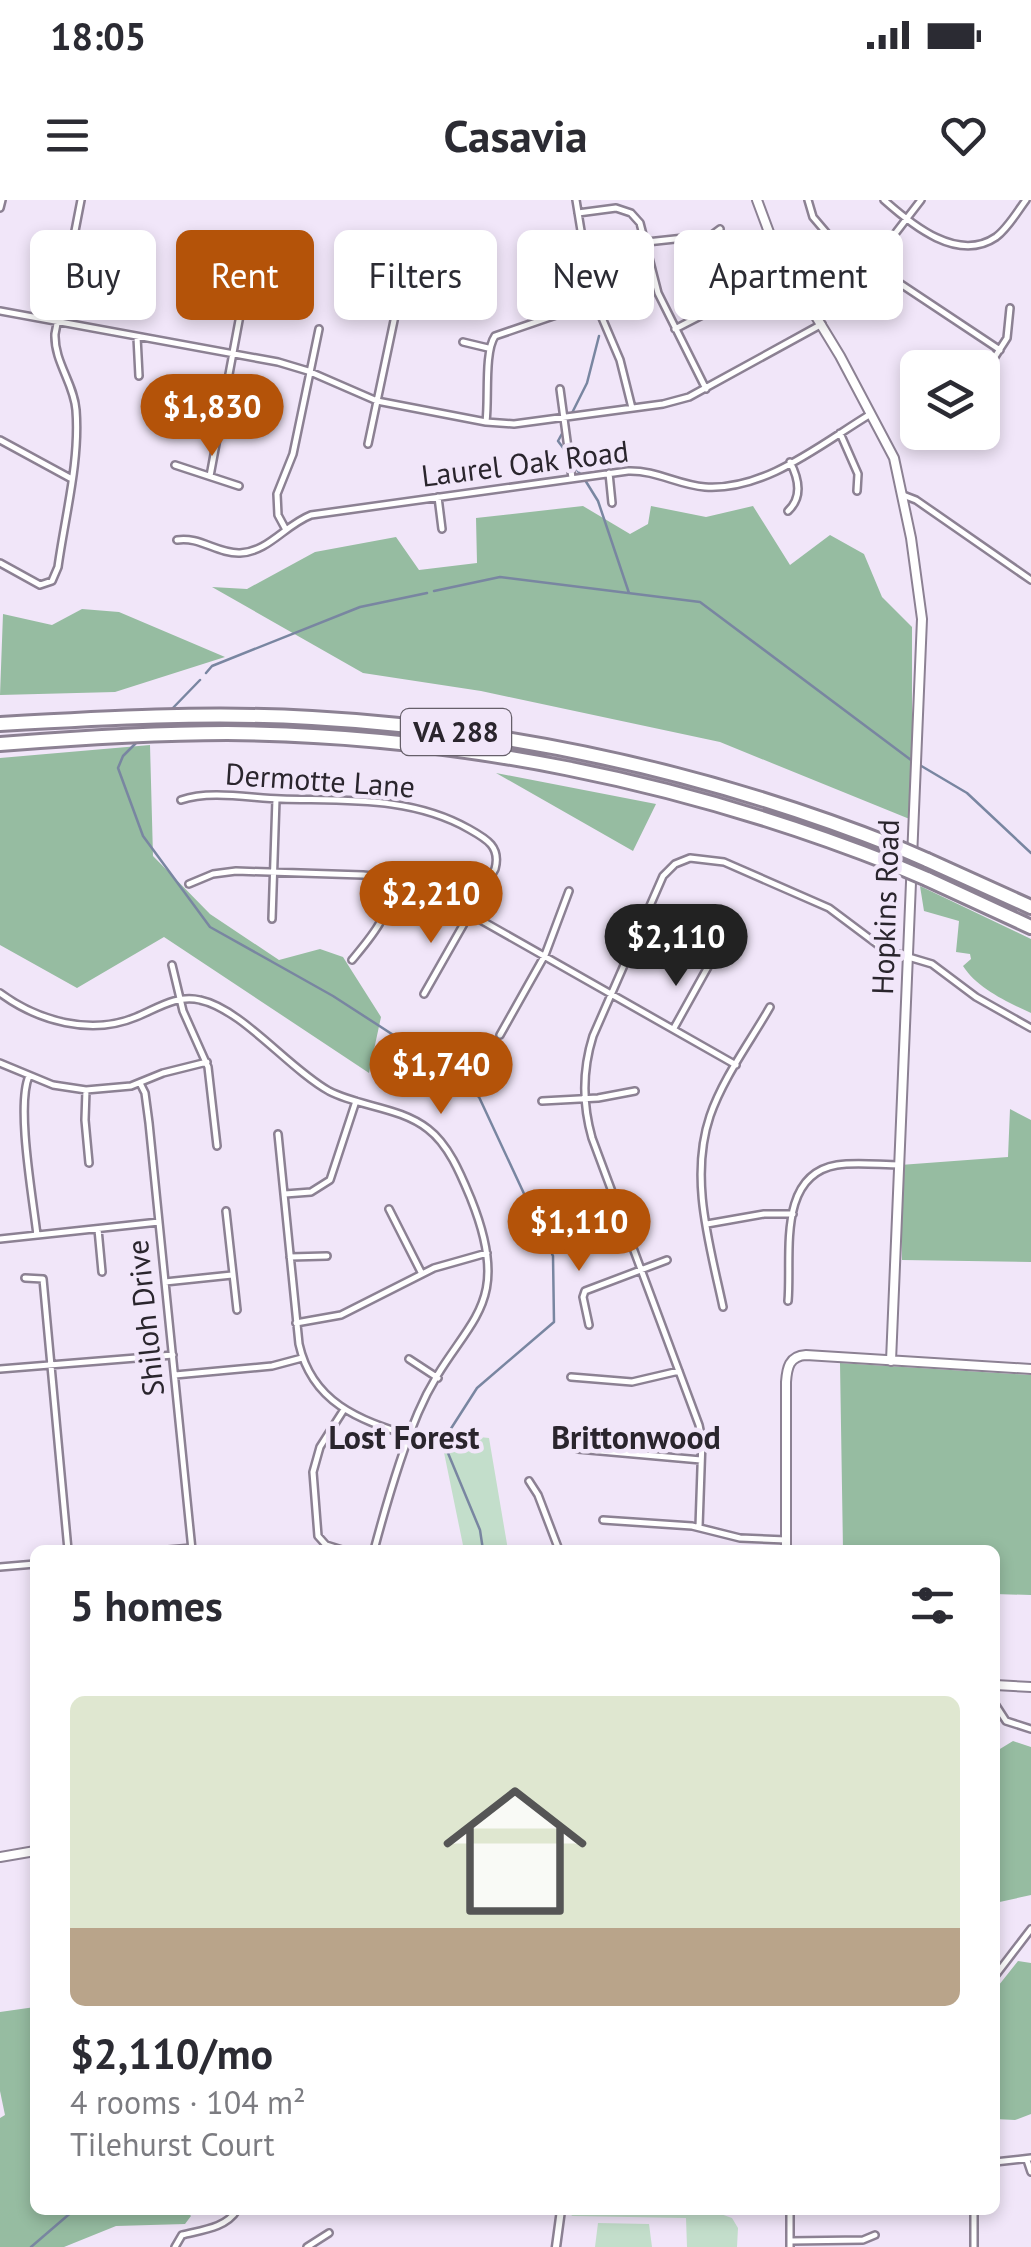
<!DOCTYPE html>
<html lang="en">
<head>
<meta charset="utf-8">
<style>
  :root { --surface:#fff; --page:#f2f2f3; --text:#2b2b33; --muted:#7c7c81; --line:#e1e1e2; --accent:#b45309 }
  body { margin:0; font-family:"PT Sans",sans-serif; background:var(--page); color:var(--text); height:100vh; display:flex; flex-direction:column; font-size:38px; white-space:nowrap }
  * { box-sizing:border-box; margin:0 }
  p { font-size:32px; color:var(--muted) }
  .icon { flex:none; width:55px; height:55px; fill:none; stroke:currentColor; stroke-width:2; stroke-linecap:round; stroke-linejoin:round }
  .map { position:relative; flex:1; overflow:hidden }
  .sheet { position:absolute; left:30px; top:1345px; width:970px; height:670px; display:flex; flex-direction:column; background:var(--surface); border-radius:15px; box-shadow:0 5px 15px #0003 }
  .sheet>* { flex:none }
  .guide { position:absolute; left:30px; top:30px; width:972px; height:90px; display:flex; gap:20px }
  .buttons { position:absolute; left:900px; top:150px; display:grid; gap:20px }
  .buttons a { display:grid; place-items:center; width:100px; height:100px; border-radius:15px; background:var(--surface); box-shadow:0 5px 15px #0003; font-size:50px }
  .price { position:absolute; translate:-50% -85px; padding:0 22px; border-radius:35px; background:var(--accent); color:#fff; font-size:32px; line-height:65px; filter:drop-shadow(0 2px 5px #0008) }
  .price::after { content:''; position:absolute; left:50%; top:60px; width:30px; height:22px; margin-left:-15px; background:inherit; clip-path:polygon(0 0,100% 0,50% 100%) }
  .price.on { background:#222; color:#fff }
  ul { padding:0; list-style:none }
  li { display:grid; align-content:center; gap:20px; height:530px; padding:0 40px }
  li+li { border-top:2px solid var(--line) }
  li span { display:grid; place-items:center; height:310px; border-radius:15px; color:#555 }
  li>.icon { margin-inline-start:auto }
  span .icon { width:180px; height:180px; fill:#fffc; stroke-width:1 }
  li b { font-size:42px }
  h2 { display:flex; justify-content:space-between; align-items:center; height:120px; padding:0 40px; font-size:42px }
  .chip { padding:0 35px; border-radius:15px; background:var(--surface); box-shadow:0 5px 15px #0003; font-size:35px; line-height:90px }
  .chip.on { background:var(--accent); color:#fff }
  .status { display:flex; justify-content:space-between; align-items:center; height:70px; padding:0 50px; background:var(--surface); direction:ltr }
  .status svg { height:28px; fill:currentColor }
  header { display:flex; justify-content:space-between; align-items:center; height:130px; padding:0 40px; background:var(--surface); font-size:45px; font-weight:600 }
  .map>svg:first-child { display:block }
  .green { fill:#c3decb }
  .forest { fill:#96bca1 }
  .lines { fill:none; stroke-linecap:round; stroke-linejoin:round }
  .stream { stroke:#7986a1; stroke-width:2.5 }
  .minor-casing { stroke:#8c8193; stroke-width:10 }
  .tertiary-casing { stroke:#8c8193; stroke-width:11 }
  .secondary-casing { stroke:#8c8193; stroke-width:12 }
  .motorway-casing { stroke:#8c8193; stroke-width:18 }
  .minor { stroke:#fff; stroke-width:5 }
  .tertiary { stroke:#fff; stroke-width:6 }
  .secondary { stroke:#fff; stroke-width:8 }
  .motorway { stroke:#fff; stroke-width:12 }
  .motorway-bridge-casing { stroke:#8c8193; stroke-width:18; stroke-linecap:butt }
  .motorway-bridge { stroke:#fff; stroke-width:12 }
  .labels { text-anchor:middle; stroke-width:9; stroke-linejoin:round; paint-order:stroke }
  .shield { fill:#f1e6f9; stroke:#665f6a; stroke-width:2.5 }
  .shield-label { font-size:28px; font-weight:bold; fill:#2a252d }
  .street-label { font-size:30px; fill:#2a252d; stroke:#f1e6f9 }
  .neighbourhood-label { font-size:32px; font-weight:bold; fill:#2a252d; stroke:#f1e6f9 }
</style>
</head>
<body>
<div class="status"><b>18:05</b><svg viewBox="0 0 49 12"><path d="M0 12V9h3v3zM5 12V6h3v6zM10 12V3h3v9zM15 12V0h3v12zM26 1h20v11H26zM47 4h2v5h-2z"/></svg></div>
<header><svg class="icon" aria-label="menu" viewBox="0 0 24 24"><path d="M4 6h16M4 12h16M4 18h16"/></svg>Casavia<svg class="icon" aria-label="heart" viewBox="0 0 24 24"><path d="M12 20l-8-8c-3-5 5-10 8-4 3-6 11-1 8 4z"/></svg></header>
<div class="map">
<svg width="1031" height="2047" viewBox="0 0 1031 2047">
  <rect width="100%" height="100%" fill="#f1e6f9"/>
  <path class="green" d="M440 1233 489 1238 508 1350H464Z
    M684 2012H715L732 2018 738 2028 737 2047H687L686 2018 571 2016 575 2013Z
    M598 2023 649 2024 652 2047H595Z"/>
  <path class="forest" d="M583 306 630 334 648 324 651 306 706 317 753 306 790 365 830 335 864 354 882 397 912 427V620L720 542 481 491 363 473 212 387 247 389 315 352 396 337 419 370 477 363 476 318Z
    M82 409 119 412 225 457 115 492 0 495 3 414 52 425Z
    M150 545 153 656 210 714 279 760 320 749 343 757 381 817 369 873 164 737 77 788 0 745V558Z
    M496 573 656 604 633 651Z
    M920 686 1031 739V813C1007 802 977 788 963 766L971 759 970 754 956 752 959 721 924 711Z
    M1010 909 1031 920V1062L902 1060 900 965 1008 957Z
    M840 1163 1031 1175V1395L995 1394V1350H843Z
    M1013 1541 1031 1547V1695L995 1703V1552Z
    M1018 1761 1031 1763V1914L1015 1920 995 1919V1790Z
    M35 1807V2010H186L191 2016 185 2024 116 2026 64 2047H0V1918L5 1915 0 1891V1812Z"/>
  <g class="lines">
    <path class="stream" d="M567 223 587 183 599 136
      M564 230 558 241 567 253
      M571 260 580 274
      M585 280 598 301 629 393
      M434 391 500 377 700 402 911 560
      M206 473 212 466 360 407 427 393
      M170 511 200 480
      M140 539 123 556 118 568 143 636 210 727 333 796 415 849 479 897 553 1056 554 1122 477 1188 443 1241 480 1330 483 1350
      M918 564 967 593 1031 653
      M31 2047 74 2010"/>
    <defs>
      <path id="minor" d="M576 0 591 92 620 160 632 208
        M808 0 813 17 830 37 1000 150
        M884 0C912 25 958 63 996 37 1008 28 1017 12 1026 0
        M0 8 2 0
        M578 13 616 8 631 13 640 23 658 93 706 189
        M647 42 712 35 720 29
        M871 65 921 0
        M0 111 278 162 308 171 377 201 486 222 514 224 663 204 689 197 822 124
        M675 129 749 91
        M137 137 139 176
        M463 142 488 148
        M982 177 1007 138 1010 108
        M560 189 572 278
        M486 222C489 199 484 152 495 136L594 102
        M840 233 858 274 857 291
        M0 240 70 278
        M368 244 396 111
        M175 265 239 286
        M609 273 612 303
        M210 276 246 83
        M903 295 916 300 1031 380
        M438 297 442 329
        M788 311C803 297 799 279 790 262
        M285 328 278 315 277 294 293 254 319 129
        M177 340C199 336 218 354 240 353 268 352 285 325 311 315L628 271C656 270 678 285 705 287 765 291 821 244 869 215
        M0 363 40 385 52 381 58 367C65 316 80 261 76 210 74 183 54 162 55 134L81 0
        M181 600C210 590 250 598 281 599 345 601 411 596 469 629 487 639 501 647 495 669L424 794
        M189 684 213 674 236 671 363 675 410 680 736 865
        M272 719 276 599
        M352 760C377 730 390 716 390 677
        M172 765 183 811 208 867 217 946
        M0 793C38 821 91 836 136 817 156 809 177 794 200 800 242 809 288 868 329 891 360 907 400 907 428 929 449 945 461 975 471 999 518 1116 457 1120 418 1213 400 1256 386 1305 374 1350
        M674 828 709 765
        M500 835 545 755 569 691
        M0 863 53 885 86 890 131 886 163 873 207 862
        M29 876C16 906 33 999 37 1035
        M140 883 145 893 149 923 192 1350
        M86 890 85 920 89 963
        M542 901 598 898 635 891
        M278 934 299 1144C312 1202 358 1220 411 1236
        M285 994 311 992 330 980 356 901
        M389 1009 422 1074
        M226 1011 237 1110
        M707 1024 764 1014H793
        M98 1029 102 1072
        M0 1039 159 1022
        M290 1057 327 1056
        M25 1078 43 1079 68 1350
        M165 1082 232 1075
        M788 1101C792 1057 776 975 837 965 857 962 880 965 900 965
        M723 1107C710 1046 689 978 710 916 723 878 750 842 770 807
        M296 1123 341 1115 434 1068 487 1053
        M589 1125 583 1097 585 1091 667 1060
        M409 1159 438 1178
        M0 1169 173 1155
        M175 1175 272 1166 302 1158
        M571 1177 632 1182 679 1171
        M578 1249 701 1260
        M529 1281 538 1295 559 1350
        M603 1320 692 1326 740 1338 786 1340
        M699 1327 702 1240 699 1225 592 938C582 903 582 871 593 836L663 676 675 664 690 658 724 662 829 708 885 750 932 764 976 797 1031 828
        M168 1350 192 1348
        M342 1350 326 1345 318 1336 313 1272 320 1247 343 1211
        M0 1367 35 1364
        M995 1504 1006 1521 1031 1529
        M995 1776 1031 1729
        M1027 1960 1031 1972
        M995 1962 1031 1958
        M790 2010V2047
        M790 2041 863 2040 875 2035
        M175 2047 182 2035C202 2030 226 2028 237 2010
        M307 2047 329 2033
        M974 2047V2010"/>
      <path id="tertiary" d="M556 2047 561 2010"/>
      <path id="secondary" d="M757 0 776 51 840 156 894 258 911 338 922 419 891 1161
        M786 1350V1182C787 1168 789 1156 806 1155L1031 1169
        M995 1485 1031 1487
        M0 1657 35 1651"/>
      <path id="motorway" d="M0 524C104 518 208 512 312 518 512 529 710 573 897 647
        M0 544C76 538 151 533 227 533 456 535 682 581 894 665
        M927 660 1031 707
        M927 679 1031 727"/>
    </defs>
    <use href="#minor" class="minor-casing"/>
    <use href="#tertiary" class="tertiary-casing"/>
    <use href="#secondary" class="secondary-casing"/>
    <use href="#motorway" class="motorway-casing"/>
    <use href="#minor" class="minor"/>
    <use href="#tertiary" class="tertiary"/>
    <use href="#secondary" class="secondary"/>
    <use href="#motorway" class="motorway"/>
    <defs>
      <path id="motorway-bridge" d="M897 647 927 660
        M894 665 927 679"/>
    </defs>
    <use href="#motorway-bridge" class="motorway-bridge-casing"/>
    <use href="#motorway-bridge" class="motorway-bridge"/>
  </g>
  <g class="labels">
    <rect class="shield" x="401" y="509" width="110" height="46" rx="8"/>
    <g class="shield-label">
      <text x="456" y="542">VA 288</text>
    </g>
    <g class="street-label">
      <text transform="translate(525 264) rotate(-7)" y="10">Laurel Oak Road</text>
      <text transform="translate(320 581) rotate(4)" y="10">Dermotte Lane</text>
      <text transform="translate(886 707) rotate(-88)" y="10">Hopkins Road</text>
      <text transform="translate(146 1118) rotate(-96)" y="10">Shiloh Drive</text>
    </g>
    <g class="neighbourhood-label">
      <text x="404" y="1249">Lost Forest</text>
      <text x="636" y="1249">Brittonwood</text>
    </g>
  </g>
</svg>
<div class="buttons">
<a><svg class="icon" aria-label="layers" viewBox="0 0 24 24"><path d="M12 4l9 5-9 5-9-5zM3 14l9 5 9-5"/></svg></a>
</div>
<b class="price" style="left:212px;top:259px">$1,830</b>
<b class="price" style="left:431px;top:746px">$2,210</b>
<b class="price on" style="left:676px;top:789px">$2,110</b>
<b class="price" style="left:441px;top:917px">$1,740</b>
<b class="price" style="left:579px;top:1074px">$1,110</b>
<div class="guide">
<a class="chip">Buy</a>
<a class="chip on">Rent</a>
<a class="chip">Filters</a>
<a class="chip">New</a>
<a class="chip">Apartment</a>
</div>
<section class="sheet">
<h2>5 homes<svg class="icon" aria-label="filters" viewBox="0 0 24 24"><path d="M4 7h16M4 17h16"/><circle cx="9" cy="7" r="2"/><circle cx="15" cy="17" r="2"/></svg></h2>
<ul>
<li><span style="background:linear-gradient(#dfe7d0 75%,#b9a48a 0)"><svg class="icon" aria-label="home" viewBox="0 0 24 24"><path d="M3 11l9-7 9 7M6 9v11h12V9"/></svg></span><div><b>$2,110/mo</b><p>4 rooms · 104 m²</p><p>Tilehurst Court</p></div></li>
</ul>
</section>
</div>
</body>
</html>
